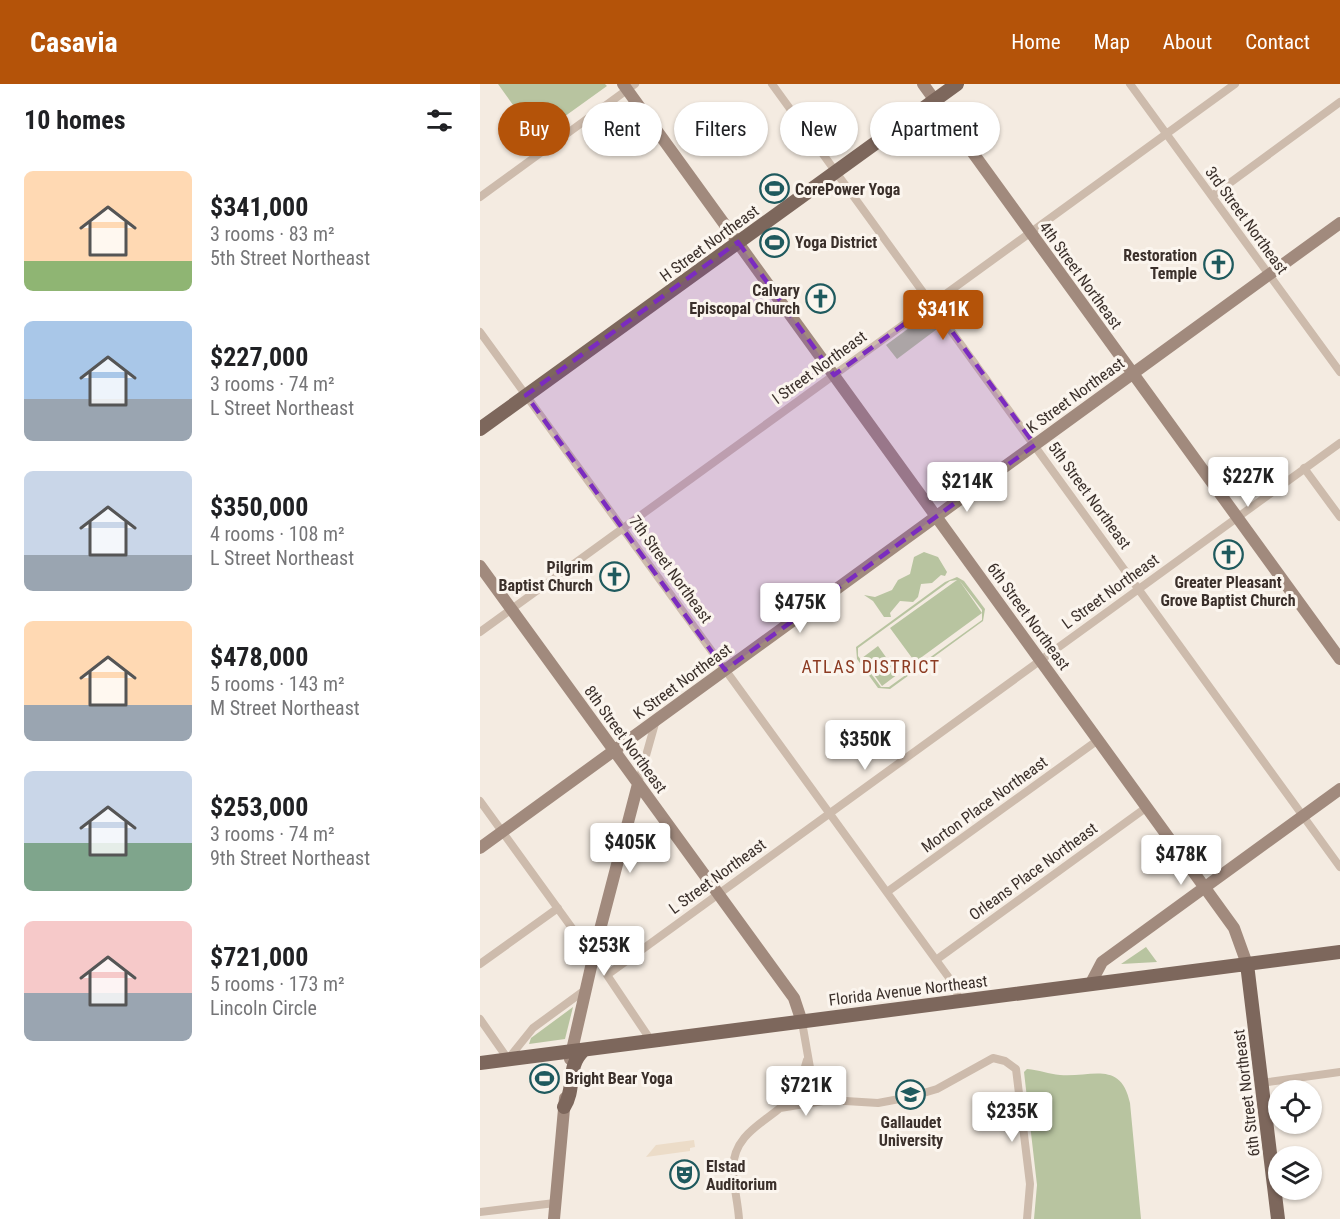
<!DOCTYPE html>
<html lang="en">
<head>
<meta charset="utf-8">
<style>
  :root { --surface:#fff; --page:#f2f2f2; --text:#202124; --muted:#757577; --accent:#b45309 }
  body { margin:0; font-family:"Roboto Condensed",sans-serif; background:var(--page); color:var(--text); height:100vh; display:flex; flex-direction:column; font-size:22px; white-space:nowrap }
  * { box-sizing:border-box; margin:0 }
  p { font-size:20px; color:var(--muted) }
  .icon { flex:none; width:33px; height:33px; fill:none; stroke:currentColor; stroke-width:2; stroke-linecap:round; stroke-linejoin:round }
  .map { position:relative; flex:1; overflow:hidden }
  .panel { display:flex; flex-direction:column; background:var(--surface); width:480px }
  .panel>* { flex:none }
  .hud { position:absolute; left:18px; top:18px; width:570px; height:54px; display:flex; gap:12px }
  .controls { position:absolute; left:788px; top:996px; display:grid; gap:12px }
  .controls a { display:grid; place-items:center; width:54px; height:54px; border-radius:50%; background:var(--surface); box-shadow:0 2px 4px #0004; font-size:30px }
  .price { position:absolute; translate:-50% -51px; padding:0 14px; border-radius:6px; background:#fff; color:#222; font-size:20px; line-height:39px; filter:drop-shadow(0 2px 3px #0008) }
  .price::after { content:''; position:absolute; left:50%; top:36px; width:18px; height:14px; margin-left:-9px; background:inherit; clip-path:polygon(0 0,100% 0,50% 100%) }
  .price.active { background:var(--accent); color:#fff }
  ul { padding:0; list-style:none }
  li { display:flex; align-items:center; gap:18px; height:150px; padding:0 24px }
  li span { display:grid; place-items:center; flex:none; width:168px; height:120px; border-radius:9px; color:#555 }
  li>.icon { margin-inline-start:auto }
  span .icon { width:72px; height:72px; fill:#fffc; stroke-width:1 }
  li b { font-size:26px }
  h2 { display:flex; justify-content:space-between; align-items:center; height:72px; padding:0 24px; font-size:26px }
  .chip { padding:0 21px; border-radius:27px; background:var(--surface); box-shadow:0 2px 4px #0004; font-size:21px; line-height:54px }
  .chip.active { background:var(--accent); color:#fff }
  header { display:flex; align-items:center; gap:36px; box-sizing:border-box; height:84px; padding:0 30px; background:var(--accent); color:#fff }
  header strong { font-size:28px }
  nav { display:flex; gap:33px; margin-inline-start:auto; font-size:21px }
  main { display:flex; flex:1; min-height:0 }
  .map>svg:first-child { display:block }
  .green { fill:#b8c4a0; fill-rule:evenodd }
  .plaza { fill:#ecdcc8 }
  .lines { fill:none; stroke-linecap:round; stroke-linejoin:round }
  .street { stroke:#cdbbac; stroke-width:8 }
  .secondary { stroke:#a18a7d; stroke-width:12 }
  .primary { stroke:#7d675c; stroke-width:14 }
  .marked { fill:#7b2cbf; fill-opacity:0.2; stroke:#7b2cbf; stroke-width:4.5; stroke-dasharray:12 8; stroke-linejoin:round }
  .labels { text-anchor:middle; stroke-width:6; stroke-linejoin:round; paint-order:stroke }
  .poi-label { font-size:16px; font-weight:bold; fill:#3b302b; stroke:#fbf5ee; text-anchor:start }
  .street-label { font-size:16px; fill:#3b302b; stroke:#fbf5ee }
  .neighbourhood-label { font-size:18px; letter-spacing:1.5px; fill:#8c3b22; stroke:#fbf5ee }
</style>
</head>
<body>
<header>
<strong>Casavia</strong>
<nav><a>Home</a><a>Map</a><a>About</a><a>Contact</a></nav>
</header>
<main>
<section class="panel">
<h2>10 homes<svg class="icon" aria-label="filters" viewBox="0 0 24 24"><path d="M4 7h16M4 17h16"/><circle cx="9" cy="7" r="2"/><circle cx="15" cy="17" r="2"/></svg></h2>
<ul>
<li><span style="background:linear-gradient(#ffd9b3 75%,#8fb573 0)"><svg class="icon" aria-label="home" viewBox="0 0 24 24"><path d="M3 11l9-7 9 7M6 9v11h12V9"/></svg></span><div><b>$341,000</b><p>3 rooms · 83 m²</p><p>5th Street Northeast</p></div></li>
<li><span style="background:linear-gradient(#a9c7e8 65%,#9aa5b1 0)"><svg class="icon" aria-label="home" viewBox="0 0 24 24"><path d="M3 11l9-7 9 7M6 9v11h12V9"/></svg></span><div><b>$227,000</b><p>3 rooms · 74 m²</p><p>L Street Northeast</p></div></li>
<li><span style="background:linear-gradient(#c9d6e8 70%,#9aa5b1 0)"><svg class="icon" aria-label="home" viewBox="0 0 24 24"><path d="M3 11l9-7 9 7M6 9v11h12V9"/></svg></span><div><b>$350,000</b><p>4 rooms · 108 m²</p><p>L Street Northeast</p></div></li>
<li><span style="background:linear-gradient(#ffd9b3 70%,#9aa5b1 0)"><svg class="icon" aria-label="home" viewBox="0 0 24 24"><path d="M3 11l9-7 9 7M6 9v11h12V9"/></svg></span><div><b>$478,000</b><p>5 rooms · 143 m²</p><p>M Street Northeast</p></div></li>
<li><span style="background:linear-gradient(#c9d6e8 60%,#7fa58c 0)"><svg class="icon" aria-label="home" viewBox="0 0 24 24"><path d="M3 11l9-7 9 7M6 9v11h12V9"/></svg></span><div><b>$253,000</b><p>3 rooms · 74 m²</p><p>9th Street Northeast</p></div></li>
<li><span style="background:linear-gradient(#f6c9c9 60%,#9aa5b1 0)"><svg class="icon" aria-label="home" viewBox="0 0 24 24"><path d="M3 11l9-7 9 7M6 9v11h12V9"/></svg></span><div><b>$721,000</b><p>5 rooms · 173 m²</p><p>Lincoln Circle</p></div></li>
</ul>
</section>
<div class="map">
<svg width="860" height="1135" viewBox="0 0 860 1135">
  <rect width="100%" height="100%" fill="#f4ebe1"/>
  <path class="green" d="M18 0H125L127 2 56 53Z
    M448 230 453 231 461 242 417 275 406 261Z
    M444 468 458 473 467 488 465 492 461 491 452 499 441 500 438 513 433 518 420 517 410 529 411 533H404L393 517 384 511 395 513 412 506 418 496 430 490 434 473Z
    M477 493 484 497 505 525 503 537 410 605 398 604 377 575 376 563 465 498ZM477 496 410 544 435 578 502 529 479 496 502 526V536L409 603H401L378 572V564L470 497Z
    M398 562 418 590 402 602 382 574Z
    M666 863 677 878 641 880Z
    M93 923 85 955 49 960 51 954Z
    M547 985C559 986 569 990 580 991 609 994 641 975 650 1019L661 1135H554L557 1101 544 988Z"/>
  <path class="plaza" d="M214 1056 215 1063 210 1064V1067L166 1073 176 1061Z"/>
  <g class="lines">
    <path class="street" d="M292 0 860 783
      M650 0 860 288
      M732 112 860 18
      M0 113 155 0
      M0 248 456 876 475 902 479 916
      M824 384 860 433
      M0 548 755 0
      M158 700 176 636
      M0 717 113 873
      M407 808 618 656
      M456 876 667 723
      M0 880 78 824
      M0 935 28 975 53 944 105 906
      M322 938 332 995 349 1016
      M172 958 127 891 860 359
      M781 999 860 988
      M300 1024 349 1016 398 1019 430 1013 457 1005 513 974 525 977 536 985 550 1100 547 1135
      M0 1128 75 1119
      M259 1135C258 1118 253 1101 253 1084 254 1047 290 1037 311 1014 320 1004 323 989 327 976"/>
    <path class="secondary" d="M143 0 754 844 767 880
      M443 0 860 575
      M0 482 314 914 322 938
      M0 764 860 139
      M611 899 622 878 860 705
      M90 975 116 861 158 700
      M74 1135 85 1014"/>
    <path class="primary" d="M0 345 477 0
      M767 880 798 1135
      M0 979 860 868
      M84 1023C96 1005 86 983 103 967"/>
  </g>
  <path class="marked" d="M258 158 354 291 452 220 555 361 245 586 46 311Z"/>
  <defs>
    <symbol id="stadium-ring" viewBox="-11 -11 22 22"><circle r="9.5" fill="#fbf5ee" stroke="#1f5a5e" stroke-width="1.5"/><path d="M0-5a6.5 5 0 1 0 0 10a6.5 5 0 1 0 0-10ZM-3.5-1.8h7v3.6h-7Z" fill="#1f5a5e"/></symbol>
    <symbol id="church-ring" viewBox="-11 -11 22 22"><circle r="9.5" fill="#fbf5ee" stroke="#1f5a5e" stroke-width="1.5"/><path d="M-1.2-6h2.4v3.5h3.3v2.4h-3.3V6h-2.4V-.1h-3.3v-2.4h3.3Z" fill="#1f5a5e"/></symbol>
    <symbol id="university-ring" viewBox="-11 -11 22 22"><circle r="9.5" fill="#fbf5ee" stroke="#1f5a5e" stroke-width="1.5"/><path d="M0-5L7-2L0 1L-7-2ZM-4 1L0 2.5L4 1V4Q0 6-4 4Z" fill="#1f5a5e"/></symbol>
    <symbol id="theatre-ring" viewBox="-11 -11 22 22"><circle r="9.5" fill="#fbf5ee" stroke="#1f5a5e" stroke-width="1.5"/><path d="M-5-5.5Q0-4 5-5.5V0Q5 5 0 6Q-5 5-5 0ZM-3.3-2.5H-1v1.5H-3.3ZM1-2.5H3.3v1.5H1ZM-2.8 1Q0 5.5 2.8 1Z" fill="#1f5a5e"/></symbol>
  </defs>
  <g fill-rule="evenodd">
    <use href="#stadium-ring" x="278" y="88" width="33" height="33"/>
    <use href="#stadium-ring" x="278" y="142" width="33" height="33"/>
    <use href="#church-ring" x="722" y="164" width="33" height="33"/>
    <use href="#church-ring" x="324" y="198" width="33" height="33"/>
    <use href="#church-ring" x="732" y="454" width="33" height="33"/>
    <use href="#church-ring" x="118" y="476" width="33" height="33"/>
    <use href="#stadium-ring" x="48" y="978" width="33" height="33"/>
    <use href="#university-ring" x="414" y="994" width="33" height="33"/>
    <use href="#theatre-ring" x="188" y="1074" width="33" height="33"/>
  </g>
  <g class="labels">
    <g class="poi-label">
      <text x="315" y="111">CorePower Yoga</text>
      <text x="315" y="164">Yoga District</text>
      <text x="717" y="177" text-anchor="end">Restoration<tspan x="717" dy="18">Temple</tspan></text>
      <text x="320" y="212" text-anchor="end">Calvary<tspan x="320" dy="18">Episcopal Church</tspan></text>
      <text x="113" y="489" text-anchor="end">Pilgrim<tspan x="113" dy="18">Baptist Church</tspan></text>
      <text x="748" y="504" text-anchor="middle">Greater Pleasant<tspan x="748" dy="18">Grove Baptist Church</tspan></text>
      <text x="85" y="1000">Bright Bear Yoga</text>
      <text x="431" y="1044" text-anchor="middle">Gallaudet<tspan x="431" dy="18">University</tspan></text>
      <text x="226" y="1088">Elstad<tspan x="226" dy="18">Auditorium</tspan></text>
    </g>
    <g class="street-label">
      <text transform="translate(767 136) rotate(54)" y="6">3rd Street Northeast</text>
      <text transform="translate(229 159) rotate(-36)" y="6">H Street Northeast</text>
      <text transform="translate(601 191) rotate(54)" y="6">4th Street Northeast</text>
      <text transform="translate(339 283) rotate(-36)" y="6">I Street Northeast</text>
      <text transform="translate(595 311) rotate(-36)" y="6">K Street Northeast</text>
      <text transform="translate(610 411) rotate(54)" y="6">5th Street Northeast</text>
      <text transform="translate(191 485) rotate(54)" y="6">7th Street Northeast</text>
      <text transform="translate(630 507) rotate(-36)" y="6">L Street Northeast</text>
      <text transform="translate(549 532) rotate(54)" y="6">6th Street Northeast</text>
      <text transform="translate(202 597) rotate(-36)" y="6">K Street Northeast</text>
      <text transform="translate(146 655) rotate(54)" y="6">8th Street Northeast</text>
      <text transform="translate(504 720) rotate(-36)" y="6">Morton Place Northeast</text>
      <text transform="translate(553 787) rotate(-36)" y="6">Orleans Place Northeast</text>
      <text transform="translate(237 792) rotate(-36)" y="6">L Street Northeast</text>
      <text transform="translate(428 906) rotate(-7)" y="6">Florida Avenue Northeast</text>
      <text transform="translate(766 1009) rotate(-97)" y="6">6th Street Northeast</text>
    </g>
    <g class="neighbourhood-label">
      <text x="391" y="589">ATLAS DISTRICT</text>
    </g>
  </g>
</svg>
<div class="controls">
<a><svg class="icon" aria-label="locate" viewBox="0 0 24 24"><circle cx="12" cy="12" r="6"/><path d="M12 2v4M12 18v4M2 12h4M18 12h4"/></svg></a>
<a><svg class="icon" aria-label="layers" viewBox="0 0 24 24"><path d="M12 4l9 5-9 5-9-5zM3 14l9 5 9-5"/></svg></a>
</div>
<b class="price active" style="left:463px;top:257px">$341K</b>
<b class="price" style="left:768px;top:424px">$227K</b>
<b class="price" style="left:487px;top:429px">$214K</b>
<b class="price" style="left:320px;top:550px">$475K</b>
<b class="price" style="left:385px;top:687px">$350K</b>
<b class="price" style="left:150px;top:790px">$405K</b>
<b class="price" style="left:701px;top:802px">$478K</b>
<b class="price" style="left:124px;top:893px">$253K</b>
<b class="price" style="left:326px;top:1033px">$721K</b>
<b class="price" style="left:532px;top:1059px">$235K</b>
<div class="hud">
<a class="chip active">Buy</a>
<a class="chip">Rent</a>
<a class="chip">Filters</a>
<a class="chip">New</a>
<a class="chip">Apartment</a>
</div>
</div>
</main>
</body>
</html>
